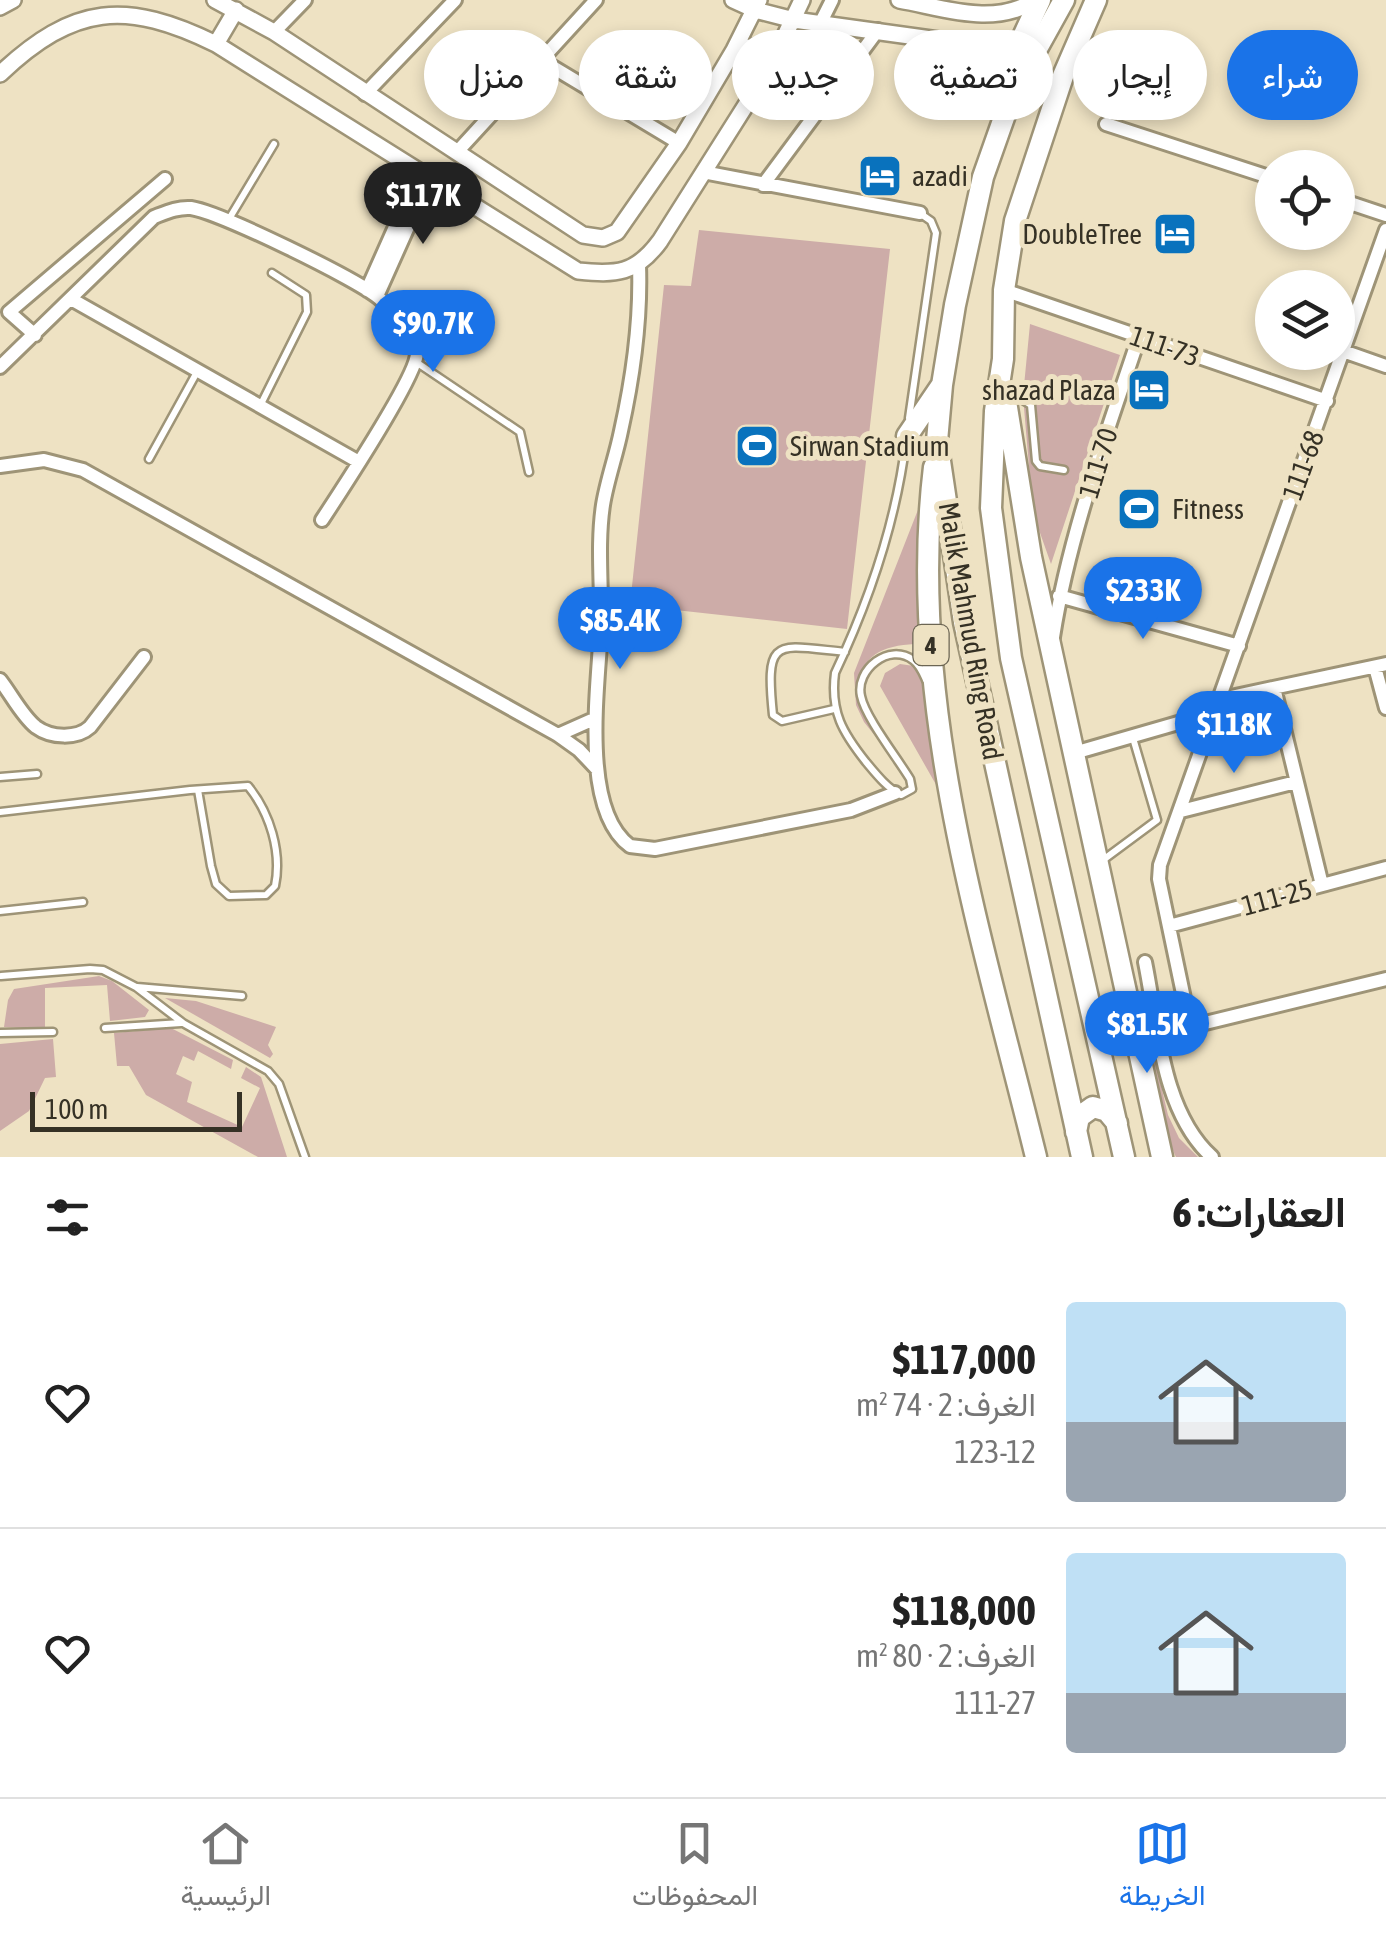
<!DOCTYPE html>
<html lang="ar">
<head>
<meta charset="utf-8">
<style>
  :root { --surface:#fff; --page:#f2f2f2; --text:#222; --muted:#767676; --line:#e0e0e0; --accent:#1a73e8 }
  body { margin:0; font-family:"Asap Condensed",Vazirmatn,sans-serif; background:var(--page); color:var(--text); direction:rtl; height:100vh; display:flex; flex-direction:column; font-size:38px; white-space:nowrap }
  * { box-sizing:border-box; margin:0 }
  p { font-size:32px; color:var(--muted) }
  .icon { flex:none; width:55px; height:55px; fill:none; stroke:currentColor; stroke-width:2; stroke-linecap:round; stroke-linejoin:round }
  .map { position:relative; height:1157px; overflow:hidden; direction:ltr }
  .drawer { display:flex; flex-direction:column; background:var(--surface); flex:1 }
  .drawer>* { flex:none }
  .guide { position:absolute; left:30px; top:30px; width:1328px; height:90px; direction:rtl; display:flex; gap:20px }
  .fabs { position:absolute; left:1255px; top:150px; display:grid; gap:20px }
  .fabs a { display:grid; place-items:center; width:100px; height:100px; border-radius:50%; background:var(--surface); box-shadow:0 5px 15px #0003; font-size:50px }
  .scale { position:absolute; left:30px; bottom:25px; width:212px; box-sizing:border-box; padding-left:10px; border:5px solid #353125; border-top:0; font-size:28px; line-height:35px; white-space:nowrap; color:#353125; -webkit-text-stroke:8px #eee2c3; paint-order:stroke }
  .price { position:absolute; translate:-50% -85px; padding:0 22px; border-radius:35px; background:var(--accent); color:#fff; font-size:32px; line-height:65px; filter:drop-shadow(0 2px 5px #0008) }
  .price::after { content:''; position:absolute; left:50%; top:60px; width:30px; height:22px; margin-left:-15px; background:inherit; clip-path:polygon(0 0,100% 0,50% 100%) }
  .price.selected { background:#222; color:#fff }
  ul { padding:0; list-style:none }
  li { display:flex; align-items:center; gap:30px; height:250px; padding:0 40px }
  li+li { border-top:2px solid var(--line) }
  li span { display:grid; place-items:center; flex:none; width:280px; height:200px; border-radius:10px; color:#555 }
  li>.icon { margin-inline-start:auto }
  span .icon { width:120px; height:120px; fill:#fffc; stroke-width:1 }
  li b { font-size:42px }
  h2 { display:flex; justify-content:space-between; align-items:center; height:120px; padding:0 40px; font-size:42px }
  .pill { padding:0 35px; border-radius:45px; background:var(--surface); box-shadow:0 5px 15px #0003; font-size:35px; line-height:90px }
  .pill.selected { background:var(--accent); color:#fff }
  .menu { display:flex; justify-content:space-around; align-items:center; height:140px; border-top:2px solid var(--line); background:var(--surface); font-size:28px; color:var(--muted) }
  .menu a { display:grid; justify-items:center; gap:5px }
  .menu .selected { color:var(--accent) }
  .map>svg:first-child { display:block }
  .green { fill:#cdaca8 }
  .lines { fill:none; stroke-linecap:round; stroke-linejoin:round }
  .service-casing { stroke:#9e9477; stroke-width:11 }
  .minor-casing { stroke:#9e9477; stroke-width:18 }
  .tertiary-casing { stroke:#9e9477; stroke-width:20 }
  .primary-casing { stroke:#9e9477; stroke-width:25 }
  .trunk-casing { stroke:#9e9477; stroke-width:25 }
  .path { stroke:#a9a088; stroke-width:2.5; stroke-dasharray:5 5; stroke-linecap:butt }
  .service { stroke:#fff; stroke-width:6 }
  .minor { stroke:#fff; stroke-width:12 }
  .tertiary { stroke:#fff; stroke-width:15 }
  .primary { stroke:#fff; stroke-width:20 }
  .trunk { stroke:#fff; stroke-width:20 }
  .labels { text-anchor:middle; stroke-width:10; stroke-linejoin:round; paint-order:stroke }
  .shield { fill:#eee2c3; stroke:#6c6654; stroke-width:2.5 }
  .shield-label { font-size:25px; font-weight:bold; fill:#353125 }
  .poi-label { font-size:28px; fill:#353125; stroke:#eee2c3; text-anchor:start }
  .street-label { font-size:28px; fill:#353125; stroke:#eee2c3 }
</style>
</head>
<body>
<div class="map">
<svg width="1386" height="1157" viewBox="0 0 1386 1157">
  <rect width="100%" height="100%" fill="#eee2c3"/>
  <path class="green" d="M699 230 890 249 847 629 630 605 664 285 691 286Z
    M1030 324 1120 355 1051 564 1033 513 1023 396Z
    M923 497 925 644C888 643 852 653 863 699 868 719 899 761 911 781L864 722 856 705 854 673Z
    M900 664 914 666 923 681 947 804 880 686 885 673Z
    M99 976 112 981 149 1010 145 1017 110 1021 107 985 45 988V1029L4 1027 8 1000 14 989Z
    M1136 980 1168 1115 1179 1138 1198 1157H1176L1174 1153 1157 1105 1129 982Z
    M165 998 196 1001 276 1027 268 1045 273 1054 270 1058Z
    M171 1028 233 1060 231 1069 198 1051 194 1061 183 1056 176 1074 192 1082 187 1102 242 1127 260 1088 241 1078 246 1067 261 1077 287 1157H258L146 1095 129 1066H117L114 1033Z
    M53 1039 56 1077 45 1078 29 1111 0 1131V1044Z"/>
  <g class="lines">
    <defs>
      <path id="service" d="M229 219 274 144
        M416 362 520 432 529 472
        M1012 400 1020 398 1031 405 1036 461 1040 466 1064 470
        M261 404 307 312 306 295 272 273
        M909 418 936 233 931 221 921 214
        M906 441C896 522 870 599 835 673 830 712 843 733 866 762 876 774 887 788 901 795L912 789 910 779C898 759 865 717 861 696 855 670 889 642 913 660 920 665 923 673 926 680
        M149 459 197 372
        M834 709 782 721 773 715C765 636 775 645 845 652
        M0 777 37 774
        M0 812 190 790 248 786C270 813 282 852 275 886L266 895 229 896 216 884 211 866 198 790
        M1103 860 1157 820 1133 738
        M0 911 83 902
        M1 976 90 969 103 970 136 987 183 1023 268 1071 279 1084 305 1157
        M137 987 242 996
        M105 1028 181 1023
        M0 1033 53 1032"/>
      <path id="minor" d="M821 22 832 0
        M274 32 305 0
        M541 60 679 143
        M365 94 455 0
        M1106 124 1272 178
        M457 152 596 0
        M703 172 920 213
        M763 185 878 30
        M1338 199 1386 215
        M639 265C641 321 633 377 621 431 616 456 607 480 603 505 597 545 602 586 601 627 599 682 579 809 630 846L655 849 851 810 895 793
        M367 290 419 173
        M1004 290 1327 401
        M377 296 429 180
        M71 299 359 462
        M35 335 9 312 165 179
        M1343 351 1386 366
        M0 367 154 217C167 212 178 207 191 208 219 212 357 279 379 298 394 311 418 332 417 353 417 376 339 494 322 520
        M0 466 44 460 83 470 558 735 579 750 597 769
        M1059 596 1239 646
        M1053 637C1069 535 1106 436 1139 337
        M1375 667 1386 708
        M0 680C11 694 22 716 36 727 51 738 77 739 90 727L144 657
        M1274 688 1322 885
        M558 735 594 719
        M1074 753 1192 719 1226 698 1386 664
        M1181 811 1296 782
        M1169 926 1386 868
        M1145 962C1158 1026 1162 1112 1212 1157
        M1190 1027 1159 879 1160 865 1386 230
        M1160 1034 1386 979"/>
      <path id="tertiary" d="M215 0 274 32 583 235 603 238 617 232 679 143 734 50 759 0
        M733 0 755 10 794 20 953 42C995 55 1003 65 1004 110
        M899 0C945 8 993 27 1036 0
        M0 7 13 0
        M216 44 236 10
        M734 50C751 43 766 49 770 67
        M0 74C74 4 126 0 216 44L578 271C616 275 636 274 660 241L770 67 802 0"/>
      <path id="primary" d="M1014 88 1021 41 1040 0"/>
      <path id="trunk" d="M1064 0 1013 92 983 177 955 305 942 385 937 441 964 622 1082 1157
        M1096 0 1063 76 1015 221 1004 290 1003 359 995 411 991 508 1011 658 1124 1157
        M1005 395 1031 557 1162 1157
        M907 436 941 386
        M934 467C906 701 981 933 1036 1157
        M1076 1132 1079 1117 1093 1107 1107 1111 1117 1123"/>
    </defs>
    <use href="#service" class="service-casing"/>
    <use href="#minor" class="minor-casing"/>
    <use href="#tertiary" class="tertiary-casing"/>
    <use href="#primary" class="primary-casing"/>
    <use href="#trunk" class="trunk-casing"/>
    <path class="path" d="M1097 98 1115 59"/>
    <use href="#service" class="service"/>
    <use href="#minor" class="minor"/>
    <use href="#tertiary" class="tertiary"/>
    <use href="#primary" class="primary"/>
    <use href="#trunk" class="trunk"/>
  </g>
  <defs>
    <symbol id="hotel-square" viewBox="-11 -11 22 22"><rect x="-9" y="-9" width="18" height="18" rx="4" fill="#0972bd" stroke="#eee2c3"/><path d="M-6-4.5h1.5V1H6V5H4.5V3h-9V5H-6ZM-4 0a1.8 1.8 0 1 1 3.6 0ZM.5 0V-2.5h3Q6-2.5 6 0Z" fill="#fff"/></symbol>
    <symbol id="stadium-square" viewBox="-11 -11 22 22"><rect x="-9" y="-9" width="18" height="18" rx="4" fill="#0972bd" stroke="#eee2c3"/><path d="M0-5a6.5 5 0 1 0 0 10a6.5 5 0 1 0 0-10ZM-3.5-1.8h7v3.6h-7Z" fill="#fff"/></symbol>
  </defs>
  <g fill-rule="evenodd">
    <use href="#hotel-square" x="855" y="151" width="50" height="50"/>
    <use href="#hotel-square" x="1150" y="209" width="50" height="50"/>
    <use href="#hotel-square" x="1124" y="365" width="50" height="50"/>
    <use href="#stadium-square" x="732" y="421" width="50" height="50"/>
    <use href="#stadium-square" x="1114" y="484" width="50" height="50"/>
  </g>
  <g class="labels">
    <rect class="shield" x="913.5" y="625" width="35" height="40" rx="8"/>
    <g class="shield-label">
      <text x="931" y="654">4</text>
    </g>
    <g class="poi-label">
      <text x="912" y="186">azadi</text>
      <text x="1142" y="244" text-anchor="end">DoubleTree</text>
      <text x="1116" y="400" text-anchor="end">shazad Plaza</text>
      <text x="790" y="456">Sirwan Stadium</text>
      <text x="1172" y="519">Fitness</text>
    </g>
    <g class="street-label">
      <text transform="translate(1165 346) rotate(19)" y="10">111-73</text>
      <text transform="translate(1098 463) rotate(-73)" y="10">111-70</text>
      <text transform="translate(1303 465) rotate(-70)" y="10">111-68</text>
      <text transform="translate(971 631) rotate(80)" y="10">Malik Mahmud Ring Road</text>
      <text transform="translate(1277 897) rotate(-15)" y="10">111-25</text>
    </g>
  </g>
</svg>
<div class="fabs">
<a><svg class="icon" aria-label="locate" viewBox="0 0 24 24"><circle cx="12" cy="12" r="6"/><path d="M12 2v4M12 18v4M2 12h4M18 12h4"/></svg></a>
<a><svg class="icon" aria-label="layers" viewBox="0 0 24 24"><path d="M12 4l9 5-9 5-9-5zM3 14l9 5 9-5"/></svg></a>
</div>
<div class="scale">100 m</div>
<b class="price selected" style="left:423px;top:247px">$117K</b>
<b class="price" style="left:433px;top:375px">$90.7K</b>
<b class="price" style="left:1143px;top:642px">$233K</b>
<b class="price" style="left:620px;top:672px">$85.4K</b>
<b class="price" style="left:1234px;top:776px">$118K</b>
<b class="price" style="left:1147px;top:1076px">$81.5K</b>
<div class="guide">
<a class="pill selected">شراء</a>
<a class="pill">إيجار</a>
<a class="pill">تصفية</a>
<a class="pill">جديد</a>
<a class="pill">شقة</a>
<a class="pill">منزل</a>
</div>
</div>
<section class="drawer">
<h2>العقارات: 6<svg class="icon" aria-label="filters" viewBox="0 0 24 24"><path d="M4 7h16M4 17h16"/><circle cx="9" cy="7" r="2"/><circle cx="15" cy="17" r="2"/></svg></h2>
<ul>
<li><span style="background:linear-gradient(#bfe0f5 60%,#9aa5b1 0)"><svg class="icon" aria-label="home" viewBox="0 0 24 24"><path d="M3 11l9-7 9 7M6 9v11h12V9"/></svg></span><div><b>$117,000</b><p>الغرف: 2 · 74 m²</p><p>123-12</p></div><svg class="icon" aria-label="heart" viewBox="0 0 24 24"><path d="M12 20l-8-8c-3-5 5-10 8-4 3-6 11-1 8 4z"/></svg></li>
<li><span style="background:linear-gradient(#bfe0f5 70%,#9aa5b1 0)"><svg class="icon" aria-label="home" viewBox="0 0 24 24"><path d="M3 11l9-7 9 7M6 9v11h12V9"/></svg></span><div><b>$118,000</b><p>الغرف: 2 · 80 m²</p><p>111-27</p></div><svg class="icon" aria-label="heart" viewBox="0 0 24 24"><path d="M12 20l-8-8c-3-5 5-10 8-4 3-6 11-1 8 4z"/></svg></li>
</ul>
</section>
<nav class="menu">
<a class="selected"><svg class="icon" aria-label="map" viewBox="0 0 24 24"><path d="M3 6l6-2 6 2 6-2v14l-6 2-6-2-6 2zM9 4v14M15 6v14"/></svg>الخريطة</a>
<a><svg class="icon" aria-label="saved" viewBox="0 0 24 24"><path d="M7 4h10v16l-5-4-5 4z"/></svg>المحفوظات</a>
<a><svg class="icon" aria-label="home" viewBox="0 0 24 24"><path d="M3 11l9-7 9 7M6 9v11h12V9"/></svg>الرئيسية</a>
</nav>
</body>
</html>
